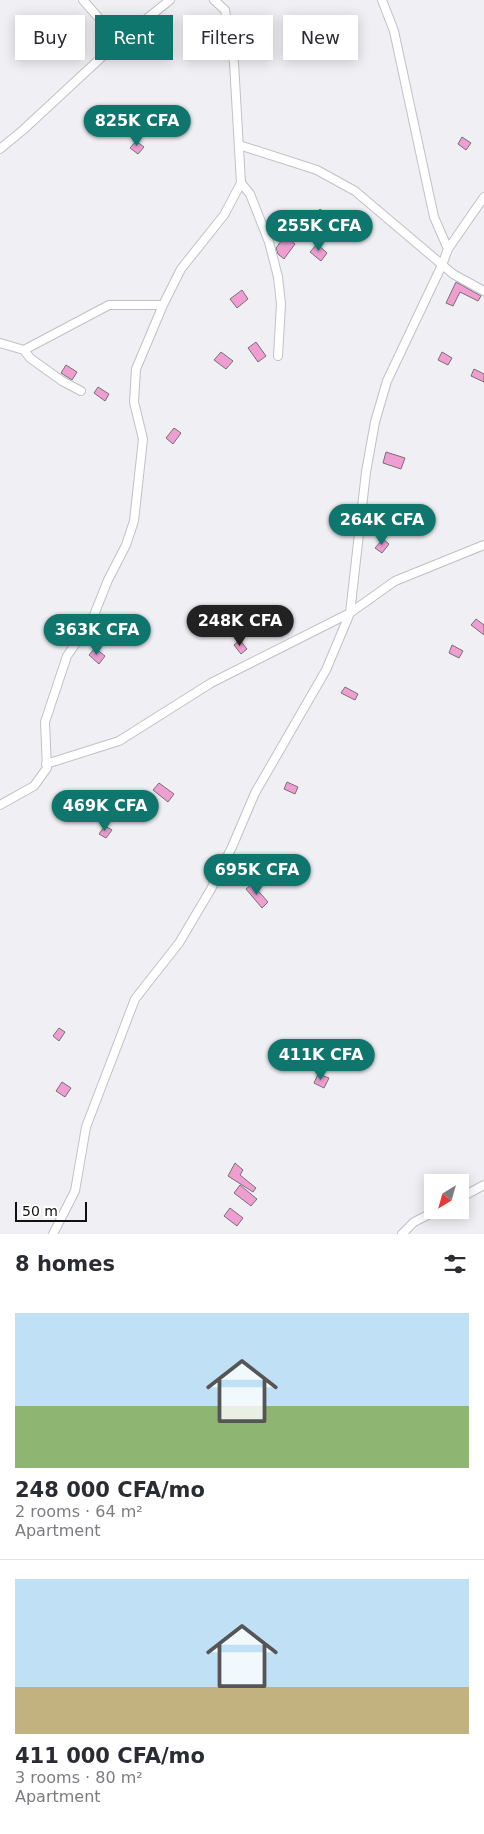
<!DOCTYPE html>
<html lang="en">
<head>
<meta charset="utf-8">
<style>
  :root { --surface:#fff; --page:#f2f2f3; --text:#2b2b33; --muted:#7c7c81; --line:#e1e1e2; --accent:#0f766e }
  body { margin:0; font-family:"DejaVu Sans",sans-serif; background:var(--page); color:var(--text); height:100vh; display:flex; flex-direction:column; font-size:19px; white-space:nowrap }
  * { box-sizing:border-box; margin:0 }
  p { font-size:16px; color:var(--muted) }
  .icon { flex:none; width:28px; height:28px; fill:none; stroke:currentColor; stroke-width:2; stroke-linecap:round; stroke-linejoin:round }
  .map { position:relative; height:1234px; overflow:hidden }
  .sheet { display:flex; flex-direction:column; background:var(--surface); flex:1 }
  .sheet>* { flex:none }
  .banner { position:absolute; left:15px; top:15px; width:455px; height:45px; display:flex; gap:10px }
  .needle { width:32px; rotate:217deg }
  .fabs { position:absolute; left:424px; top:1174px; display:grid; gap:10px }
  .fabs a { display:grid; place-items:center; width:45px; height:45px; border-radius:0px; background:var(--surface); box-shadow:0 2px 12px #0003; font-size:25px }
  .scale { position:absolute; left:15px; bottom:12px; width:72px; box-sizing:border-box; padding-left:5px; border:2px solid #111112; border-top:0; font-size:14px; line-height:18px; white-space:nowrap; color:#111112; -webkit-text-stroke:4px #fff; paint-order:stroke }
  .price { position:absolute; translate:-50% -42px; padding:0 11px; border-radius:18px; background:var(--accent); color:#fff; font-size:16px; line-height:32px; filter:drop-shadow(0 1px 2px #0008) }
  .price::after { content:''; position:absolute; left:50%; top:30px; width:15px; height:11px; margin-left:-8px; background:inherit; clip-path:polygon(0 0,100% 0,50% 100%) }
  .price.selected { background:#222; color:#fff }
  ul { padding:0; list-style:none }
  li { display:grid; align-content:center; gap:10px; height:265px; padding:0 15px }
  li+li { border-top:1px solid var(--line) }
  li span { display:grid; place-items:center; height:155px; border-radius:0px; color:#555 }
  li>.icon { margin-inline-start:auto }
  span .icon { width:90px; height:90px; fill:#fffc; stroke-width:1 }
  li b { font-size:21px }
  h2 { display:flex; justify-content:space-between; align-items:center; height:60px; padding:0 15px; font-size:21px }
  .tag { padding:0 18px; border-radius:0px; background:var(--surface); box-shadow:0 2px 12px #0003; font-size:18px; line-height:45px }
  .tag.selected { background:var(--accent); color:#fff }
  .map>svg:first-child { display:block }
  .building { fill:#f09ed2; stroke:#757173 }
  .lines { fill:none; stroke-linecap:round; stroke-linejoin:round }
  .minor-casing { stroke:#c1c0c4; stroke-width:10 }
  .minor { stroke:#fff; stroke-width:8 }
</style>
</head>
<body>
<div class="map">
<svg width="484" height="1234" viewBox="0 0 484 1234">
  <rect width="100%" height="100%" fill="#f0eff3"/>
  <path class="building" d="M462 137 471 143 466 150 458 144Z
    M136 141 144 147 138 154 130 148Z
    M320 209 332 219 320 234 308 224Z
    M285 236 295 244 284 259 278 254 276 248Z
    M317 244 327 253 321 261 310 252Z
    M456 282 481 296 478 301 460 292 453 306 446 303Z
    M242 290 248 299 237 308 230 299Z
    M256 342 266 356 258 362 248 348Z
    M221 352 233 361 226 369 214 360Z
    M442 352 452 358 448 365 438 360Z
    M66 365 77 372 72 380 61 373Z
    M474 369 484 374V382L471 376Z
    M98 387 109 394 105 401 94 393Z
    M174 428 181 433 173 444 166 438Z
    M386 452 405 458 401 469 383 463Z
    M383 539 389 544 382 553 375 548Z
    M476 619 484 625V635L471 625Z
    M233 620 239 627 230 634 225 628Z
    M112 621 118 626 109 636 104 631Z
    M240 640 247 649 241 654 234 645Z
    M452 645 463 651 459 658 449 653Z
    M95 648 105 656 99 664 89 655Z
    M345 687 358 694 355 700 341 693Z
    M287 782 298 787 295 794 284 789Z
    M159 783 174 794 168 802 153 790Z
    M105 826 112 830 106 838 99 834Z
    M252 884 268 902 262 908 246 889Z
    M59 1028 65 1032 59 1041 53 1036Z
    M323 1042 346 1061 341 1067 326 1054 315 1068 308 1062Z
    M318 1074 329 1078 324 1088 314 1083Z
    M62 1082 71 1088 65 1097 56 1091Z
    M235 1163 243 1170 240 1175 256 1188 253 1192 228 1176Z
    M240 1185 257 1199 251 1206 234 1193Z
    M230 1208 243 1218 237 1226 224 1216Z"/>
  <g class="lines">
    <defs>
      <path id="minor" d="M83 0 119 41
        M382 0 394 31 434 217 448 249
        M239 145 317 170 355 191 453 274 484 291
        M0 149 23 130 119 41 170 0
        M241 183 250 194 269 242 278 277 281 304 278 356
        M0 343 24 350 30 358 62 381 81 391
        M24 350 109 305H163
        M46 764 119 741 211 683 350 613 395 581 484 545
        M0 805 34 786 47 768 45 722 67 656 92 620 108 580 126 545 134 521 143 439 134 402 136 369 163 305 181 269 224 215 241 183 234 63 225 10 214 0
        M460 1198 484 1185
        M53 1234 75 1191 86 1127 135 999 179 943 211 889 232 847 255 793 326 670 350 613 366 472 375 422 387 381 442 265 448 249 484 197
        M402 1234 414 1222 438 1210"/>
    </defs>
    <use href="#minor" class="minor-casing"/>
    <use href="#minor" class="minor"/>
  </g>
</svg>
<div class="fabs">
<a><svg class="needle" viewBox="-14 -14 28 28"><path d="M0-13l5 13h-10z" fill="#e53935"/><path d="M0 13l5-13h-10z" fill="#7c7c81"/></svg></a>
</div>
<div class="scale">50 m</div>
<b class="price" style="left:137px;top:147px">825K CFA</b>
<b class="price" style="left:319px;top:252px">255K CFA</b>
<b class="price" style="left:382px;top:546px">264K CFA</b>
<b class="price selected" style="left:240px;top:647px">248K CFA</b>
<b class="price" style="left:97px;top:656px">363K CFA</b>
<b class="price" style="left:105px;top:832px">469K CFA</b>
<b class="price" style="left:257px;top:896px">695K CFA</b>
<b class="price" style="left:321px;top:1081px">411K CFA</b>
<div class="banner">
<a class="tag">Buy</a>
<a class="tag selected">Rent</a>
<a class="tag">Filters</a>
<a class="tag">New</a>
</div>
</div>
<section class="sheet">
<h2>8 homes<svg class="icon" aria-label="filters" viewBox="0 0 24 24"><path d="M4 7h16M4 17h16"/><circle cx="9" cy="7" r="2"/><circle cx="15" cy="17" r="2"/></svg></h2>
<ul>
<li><span style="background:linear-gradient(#bfe0f5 60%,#8fb573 0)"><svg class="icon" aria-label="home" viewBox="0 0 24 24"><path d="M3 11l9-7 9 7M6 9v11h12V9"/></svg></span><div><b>248 000 CFA/mo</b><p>2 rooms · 64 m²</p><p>Apartment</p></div></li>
<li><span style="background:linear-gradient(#bfe0f5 70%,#c2b280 0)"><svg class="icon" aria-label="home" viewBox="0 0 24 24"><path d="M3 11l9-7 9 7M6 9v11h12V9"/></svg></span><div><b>411 000 CFA/mo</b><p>3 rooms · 80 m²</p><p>Apartment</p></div></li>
</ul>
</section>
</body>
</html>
